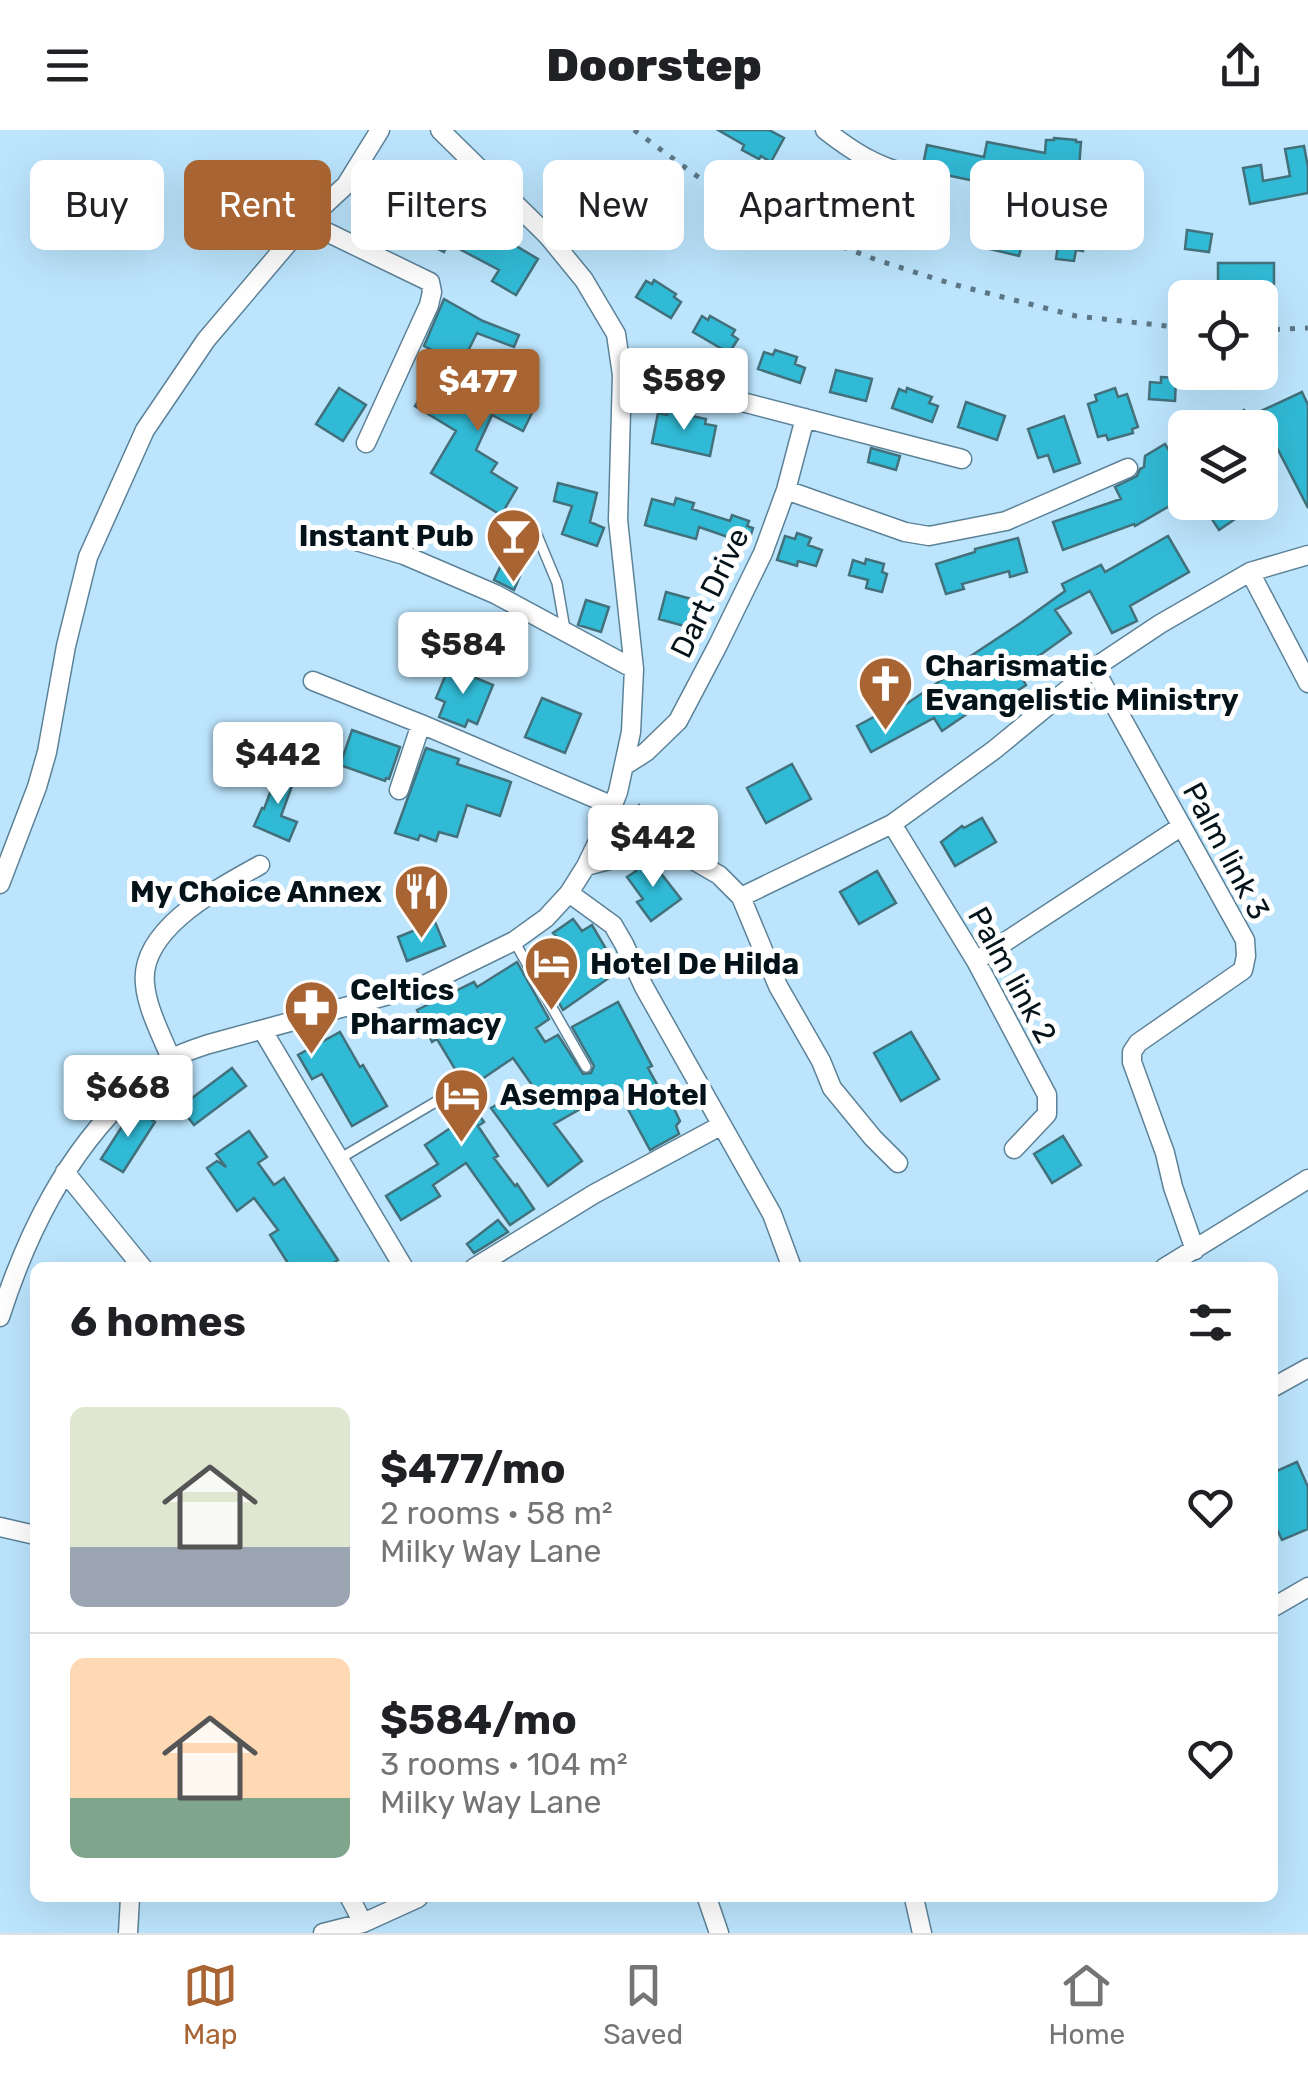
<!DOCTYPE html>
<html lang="en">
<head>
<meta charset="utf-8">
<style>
  :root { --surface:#fff; --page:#f2f2f2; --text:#202124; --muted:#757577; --line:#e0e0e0; --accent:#a86433 }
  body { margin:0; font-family:Rubik,sans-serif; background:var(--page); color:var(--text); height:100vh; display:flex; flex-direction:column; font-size:38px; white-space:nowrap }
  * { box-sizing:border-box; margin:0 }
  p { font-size:32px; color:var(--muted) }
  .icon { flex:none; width:55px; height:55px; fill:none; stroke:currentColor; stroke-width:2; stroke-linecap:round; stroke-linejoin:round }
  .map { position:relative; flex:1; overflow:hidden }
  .details { position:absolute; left:30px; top:1132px; width:1248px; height:640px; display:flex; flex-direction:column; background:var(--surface); border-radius:15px; box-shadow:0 10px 40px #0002 }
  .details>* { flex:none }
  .guide { position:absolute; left:30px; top:30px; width:1250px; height:90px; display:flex; gap:20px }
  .buttons { position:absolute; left:1168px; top:150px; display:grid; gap:20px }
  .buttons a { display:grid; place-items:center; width:110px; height:110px; border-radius:15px; background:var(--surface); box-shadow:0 10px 40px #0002; font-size:50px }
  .price { position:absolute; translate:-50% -85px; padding:0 22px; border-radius:10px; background:#fff; color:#222; font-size:32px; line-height:65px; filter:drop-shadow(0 2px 5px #0008) }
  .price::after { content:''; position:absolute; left:50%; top:60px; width:30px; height:22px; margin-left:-15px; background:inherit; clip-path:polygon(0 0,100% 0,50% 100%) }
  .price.current { background:var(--accent); color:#fff }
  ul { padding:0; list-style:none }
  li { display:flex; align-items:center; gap:30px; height:250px; padding:0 40px }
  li+li { border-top:2px solid var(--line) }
  li span { display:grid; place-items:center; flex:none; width:280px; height:200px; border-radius:15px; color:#555 }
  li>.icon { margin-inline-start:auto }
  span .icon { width:120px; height:120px; fill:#fffc; stroke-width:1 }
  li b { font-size:42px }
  h2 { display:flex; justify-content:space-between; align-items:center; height:120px; padding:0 40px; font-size:42px }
  .chip { padding:0 35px; border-radius:15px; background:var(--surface); box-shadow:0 10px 40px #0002; font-size:35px; line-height:90px }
  .chip.current { background:var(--accent); color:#fff }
  header { display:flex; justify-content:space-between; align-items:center; height:130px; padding:0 40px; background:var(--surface); font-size:45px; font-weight:800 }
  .tab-bar { display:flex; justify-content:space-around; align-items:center; height:140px; border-top:2px solid var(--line); background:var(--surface); font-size:28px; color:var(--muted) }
  .tab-bar a { display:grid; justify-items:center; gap:5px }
  .tab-bar .current { color:var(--accent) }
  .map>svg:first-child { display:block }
  .building { fill:#31bad5; stroke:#42717c; stroke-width:2.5 }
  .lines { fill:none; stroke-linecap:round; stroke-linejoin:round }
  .lane-casing { stroke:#5c8298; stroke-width:12 }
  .street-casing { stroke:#5c8298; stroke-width:21 }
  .lane { stroke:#fff; stroke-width:9 }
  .street { stroke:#fff; stroke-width:18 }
  .rail { stroke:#5c7787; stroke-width:5; stroke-dasharray:5 10; stroke-linecap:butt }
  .labels { text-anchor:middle; stroke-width:10; stroke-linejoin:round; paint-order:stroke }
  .poi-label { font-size:30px; font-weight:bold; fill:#04121a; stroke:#fff; text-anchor:start }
  .street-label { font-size:30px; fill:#04121a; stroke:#fff }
</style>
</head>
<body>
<header><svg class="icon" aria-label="menu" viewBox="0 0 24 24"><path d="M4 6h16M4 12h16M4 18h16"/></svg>Doorstep<svg class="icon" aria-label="share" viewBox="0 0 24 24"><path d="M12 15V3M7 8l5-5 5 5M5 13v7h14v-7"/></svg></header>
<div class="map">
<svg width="1308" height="1803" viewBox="0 0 1308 1803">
  <rect width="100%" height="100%" fill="#bce5fd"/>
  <path class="building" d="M718 0H769L784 8 771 32 761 26 759 29 742 20 744 15Z
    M1054 8 1076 10V12H1081L1077 65H1103V86L1088 85 1083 121 1076 120 1074 131 1056 129 1062 86 1063 44 1055 43V39L1028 36 1023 61 922 40 927 15 984 27 987 12 1045 23 1046 10H1054Z
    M1304 16 1308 37V63L1250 74 1243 38 1261 35 1263 51 1290 46 1285 19Z
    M861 45 904 61 891 96 848 80Z
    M424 50 470 74 466 82 511 106 508 111 538 129 516 165 492 151 499 140 448 113 444 122 399 99Z
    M994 88 1027 96 1019 126 986 118Z
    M1187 100 1212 104 1209 122 1185 119Z
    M1218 133H1274V154H1218Z
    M654 150 676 164 674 167 681 172 671 188 636 167 646 151 652 154Z
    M444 169 483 191 519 205 514 217 477 203 461 235 424 216Z
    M702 186 708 190 710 186 735 200 732 205 738 209 729 223 693 202Z
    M775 220 797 227 795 234 805 238 800 253 758 239 764 222 773 225Z
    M505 236 533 251 520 273 534 279 523 301 492 285 476 320 497 333 491 342 517 358 501 385 431 343 456 301 415 276 422 265 440 276 459 246 484 261 487 256 492 259Z
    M836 240 872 249 866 271 830 262Z
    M1161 247 1176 248 1175 271 1149 269 1150 252 1161 253Z
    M339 258 366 275 343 311 316 294Z
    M907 258 932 267 929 273 938 276 932 292 892 278 899 259 906 262Z
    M1115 258 1118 267 1127 264 1138 297 1132 299 1133 303 1108 310 1106 305 1098 307 1088 274 1097 271 1095 265Z
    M1302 262 1308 275V378L1275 314 1273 315 1268 304 1260 309V298H1215L1244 280 1248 287Z
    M966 272 1005 286 997 310 958 297Z
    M668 281 706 289 705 294 716 296 710 326 652 313 658 283 667 285Z
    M1064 286 1080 333 1054 342 1048 325 1038 328 1028 299Z
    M1165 314 1185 346V367L1135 396 1134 394 1063 420 1053 392 1121 369 1115 357 1137 346 1140 339 1144 337 1145 326Z
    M871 318 900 326 896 340 868 332Z
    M558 353 597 363 590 392 604 398 597 416 562 404 572 376 554 371Z
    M676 368 694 373 692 379 730 391 732 385 749 391 747 396 753 398 748 414 699 397 696 409 645 395 652 369 674 375Z
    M1210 372H1260L1219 400 1208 383 1214 379Z
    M797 403 811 408 808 415 822 420 816 436 798 431 797 436 777 430 785 406 795 409Z
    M1168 406 1189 442 1130 476 1137 491 1112 503 1090 461 1055 480 1071 503 1026 535 1032 544 1023 550 1026 555 996 575 994 572 985 577 983 573 942 601 934 588 871 622 857 596 900 573 902 577 959 538 957 535 1022 492 1065 461 1062 454 1101 435 1105 442Z
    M1018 408 1027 442 1010 447 1009 441 962 454 964 459 946 464 936 434 975 422V419Z
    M866 429 884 434 882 442 887 444 882 462 866 458 868 450 849 445 853 430 865 434Z
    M500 437 520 446 514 460 494 450Z
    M666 462 702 472 695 499 659 489Z
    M586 470 609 477 601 502 578 495Z
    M449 537 493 555 477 594 468 590 465 597 439 587 445 572 436 568Z
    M542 568 581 584 565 623 525 607Z
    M352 600 400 617 389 649 386 648 385 651 340 635Z
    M426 618 459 629 457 634 511 652 500 686 467 675 457 707 439 702 436 711 420 705 418 710 395 703Z
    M792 634 811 669 766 693 747 658Z
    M280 636 297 642 281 686 297 692 289 711 254 696 262 678 264 679Z
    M639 675 653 691 649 695 656 703 650 708 619 714 614 707 632 692 626 686Z
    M982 688 996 712 955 736 941 712 962 696 964 698Z
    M648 733H660L656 737 681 769 651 791 637 772 643 769 627 747 636 741 633 737Z
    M877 741 896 773 859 794 840 762Z
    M573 789 582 801 592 795 619 841 563 880 530 822 556 806 553 803Z
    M435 792 445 816 407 831 398 807Z
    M517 832 549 889 536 898 545 912 558 905 583 944 591 943 594 936 572 897 618 872 652 936 648 938 663 965 666 962 680 991 676 996 679 1004 650 1020 615 955 589 974 554 994 582 1031 548 1056 491 978 504 970 507 972 532 955 513 928 463 962 450 943 455 939 437 909 432 912 417 880 474 852 477 857Z
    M340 902 360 937 363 935 387 976 352 996 322 944 312 949 298 925Z
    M911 902 939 949 901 971 874 923Z
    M232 938 246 956 194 995 180 977Z
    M134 978 155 992 123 1042 101 1029Z
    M476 981 484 992 478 996 498 1026 494 1028 515 1056 517 1054 534 1079 510 1095 466 1033 433 1055 440 1066 401 1090 386 1066 438 1034 425 1015Z
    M249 1001 267 1027 258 1033 274 1055 284 1048 338 1130 326 1138H291L270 1105 278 1100 254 1068 237 1081 207 1038 217 1031 226 1037 216 1024Z
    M1063 1006 1081 1035 1052 1053 1034 1024Z
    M498 1090 508 1102 474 1123 467 1114Z
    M1297 1332 1308 1357V1399L1282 1410 1272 1389V1343Z"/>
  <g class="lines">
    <defs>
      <path id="lane" d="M532 393 557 453 565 499
        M514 811 586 937
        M339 1029 444 967"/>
      <path id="street" d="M825 0C852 21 875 36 908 44
        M306 92 430 152 432 162 429 175 366 313
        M673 254 962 329
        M786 360 905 402 929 406 1006 391 1128 338
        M353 410 404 425 495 464 634 539
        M1250 442 1308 553
        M1094 538 1245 810 1246 826 1243 840 1138 913 1132 922V932L1165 1023 1173 1057 1195 1120
        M313 551 421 594 613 676
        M624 636 646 622 678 591 718 515 763 423 786 360 805 288
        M399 660 421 594
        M892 694 976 831 1047 965V984L1014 1019
        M586 736 647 720 671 721 693 730 719 745 741 767 778 856 821 931 832 958 873 1008 898 1033
        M0 754 37 657 47 622 66 516 88 427 145 300 206 210 306 92 346 55 380 0
        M569 763 613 795 624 814 644 857 772 1084 792 1138
        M741 767 892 694 994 620 1094 538 1160 494 1250 442 1308 425
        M976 831 1182 696
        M263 901 404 1138
        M171 929C162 906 147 879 145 854 139 799 219 758 260 735
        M65 1042 143 1138
        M474 1138 594 1064 722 995
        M1164 1138 1308 1049
        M0 1187C27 1103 66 1024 131 963 144 951 158 937 173 928 184 922 197 918 209 914L422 856 514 811 546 788 569 763 586 736 602 703 618 662 631 602 634 539 618 390 622 245 616 204 584 150 548 106 440 0
        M1272 1258 1308 1238
        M0 1397 35 1405
        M1272 1478 1308 1457
        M350 1768 363 1793
        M707 1768 719 1803
        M914 1768 922 1803
        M128 1803 130 1768
        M323 1803 363 1793 418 1768"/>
    </defs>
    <use href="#lane" class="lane-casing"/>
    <use href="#street" class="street-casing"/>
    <use href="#lane" class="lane"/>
    <use href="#street" class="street"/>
    <path class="rail" d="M634 0 701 49 793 98 877 130 952 154 1076 186 1185 198
      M1260 200 1308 198"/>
  </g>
  <defs>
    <symbol id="bar-pin" viewBox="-11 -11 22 30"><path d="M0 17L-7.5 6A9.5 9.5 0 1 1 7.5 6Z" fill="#a86433" stroke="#fff"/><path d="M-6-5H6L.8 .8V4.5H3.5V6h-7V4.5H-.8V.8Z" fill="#fff"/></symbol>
    <symbol id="church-pin" viewBox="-11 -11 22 30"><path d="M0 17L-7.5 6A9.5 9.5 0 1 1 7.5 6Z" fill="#a86433" stroke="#fff"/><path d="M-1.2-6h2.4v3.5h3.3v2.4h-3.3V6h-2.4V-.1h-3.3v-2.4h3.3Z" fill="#fff"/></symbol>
    <symbol id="restaurant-pin" viewBox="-11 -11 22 30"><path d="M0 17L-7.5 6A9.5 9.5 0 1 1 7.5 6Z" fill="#a86433" stroke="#fff"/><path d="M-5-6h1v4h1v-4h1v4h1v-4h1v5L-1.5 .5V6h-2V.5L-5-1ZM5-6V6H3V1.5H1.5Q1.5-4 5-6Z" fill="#fff"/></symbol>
    <symbol id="hotel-pin" viewBox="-11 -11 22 30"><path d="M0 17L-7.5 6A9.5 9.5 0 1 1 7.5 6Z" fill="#a86433" stroke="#fff"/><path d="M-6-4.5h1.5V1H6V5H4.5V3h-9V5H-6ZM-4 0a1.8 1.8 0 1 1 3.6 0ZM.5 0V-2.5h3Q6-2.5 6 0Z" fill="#fff"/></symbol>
    <symbol id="pharmacy-pin" viewBox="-11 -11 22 30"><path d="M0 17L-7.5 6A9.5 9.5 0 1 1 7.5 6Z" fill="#a86433" stroke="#fff"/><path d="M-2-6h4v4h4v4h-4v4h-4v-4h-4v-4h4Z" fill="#fff"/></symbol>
  </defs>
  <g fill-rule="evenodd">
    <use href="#bar-pin" x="482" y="374" width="63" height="86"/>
    <use href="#church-pin" x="854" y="522" width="63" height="86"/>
    <use href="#restaurant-pin" x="390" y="730" width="63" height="86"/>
    <use href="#hotel-pin" x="520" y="802" width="63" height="86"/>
    <use href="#pharmacy-pin" x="280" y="846" width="63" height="86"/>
    <use href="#hotel-pin" x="430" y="934" width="63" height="86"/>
  </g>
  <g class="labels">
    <g class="poi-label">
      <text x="474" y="416" text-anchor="end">Instant Pub</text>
      <text x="925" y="546">Charismatic<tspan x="925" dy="34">Evangelistic Ministry</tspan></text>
      <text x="382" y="772" text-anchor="end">My Choice Annex</text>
      <text x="590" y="844">Hotel De Hilda</text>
      <text x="350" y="870">Celtics<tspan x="350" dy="34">Pharmacy</tspan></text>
      <text x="500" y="975">Asempa Hotel</text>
    </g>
    <g class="street-label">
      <text transform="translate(710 463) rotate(-64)" y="10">Dart Drive</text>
      <text transform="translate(1226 721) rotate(62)" y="10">Palm link 3</text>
      <text transform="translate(1012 845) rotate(61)" y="10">Palm link 2</text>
    </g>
  </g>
</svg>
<div class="buttons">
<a><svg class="icon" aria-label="locate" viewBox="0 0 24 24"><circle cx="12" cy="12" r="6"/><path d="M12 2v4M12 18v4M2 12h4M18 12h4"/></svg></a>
<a><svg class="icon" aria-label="layers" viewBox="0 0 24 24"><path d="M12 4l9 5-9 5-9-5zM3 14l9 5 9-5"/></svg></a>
</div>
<b class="price" style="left:684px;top:303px">$589</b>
<b class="price current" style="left:478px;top:304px">$477</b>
<b class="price" style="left:463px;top:567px">$584</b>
<b class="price" style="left:278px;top:677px">$442</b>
<b class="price" style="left:653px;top:760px">$442</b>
<b class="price" style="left:128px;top:1010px">$668</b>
<div class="guide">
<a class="chip">Buy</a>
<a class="chip current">Rent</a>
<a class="chip">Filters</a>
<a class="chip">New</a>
<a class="chip">Apartment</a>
<a class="chip">House</a>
</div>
<section class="details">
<h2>6 homes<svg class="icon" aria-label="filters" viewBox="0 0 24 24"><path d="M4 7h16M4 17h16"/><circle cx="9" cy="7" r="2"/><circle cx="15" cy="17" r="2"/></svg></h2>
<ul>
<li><span style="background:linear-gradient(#dfe7d0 70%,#9aa5b1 0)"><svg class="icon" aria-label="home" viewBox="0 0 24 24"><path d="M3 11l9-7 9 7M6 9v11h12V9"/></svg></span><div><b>$477/mo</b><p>2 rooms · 58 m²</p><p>Milky Way Lane</p></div><svg class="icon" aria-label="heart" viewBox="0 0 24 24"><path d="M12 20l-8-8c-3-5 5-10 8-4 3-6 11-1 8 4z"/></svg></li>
<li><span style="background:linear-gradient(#ffd9b3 70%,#7fa58c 0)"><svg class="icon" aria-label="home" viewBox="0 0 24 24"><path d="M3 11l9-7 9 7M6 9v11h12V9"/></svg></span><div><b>$584/mo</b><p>3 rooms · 104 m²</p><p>Milky Way Lane</p></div><svg class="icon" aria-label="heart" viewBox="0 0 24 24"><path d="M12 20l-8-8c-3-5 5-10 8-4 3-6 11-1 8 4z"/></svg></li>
</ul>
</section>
</div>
<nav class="tab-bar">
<a class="current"><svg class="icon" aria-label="map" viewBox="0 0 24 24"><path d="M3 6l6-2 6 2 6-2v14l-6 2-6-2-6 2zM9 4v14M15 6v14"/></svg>Map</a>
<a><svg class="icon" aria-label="saved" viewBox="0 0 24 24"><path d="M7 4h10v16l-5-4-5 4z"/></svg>Saved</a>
<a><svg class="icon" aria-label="home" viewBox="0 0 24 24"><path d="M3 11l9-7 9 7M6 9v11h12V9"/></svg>Home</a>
</nav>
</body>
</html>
